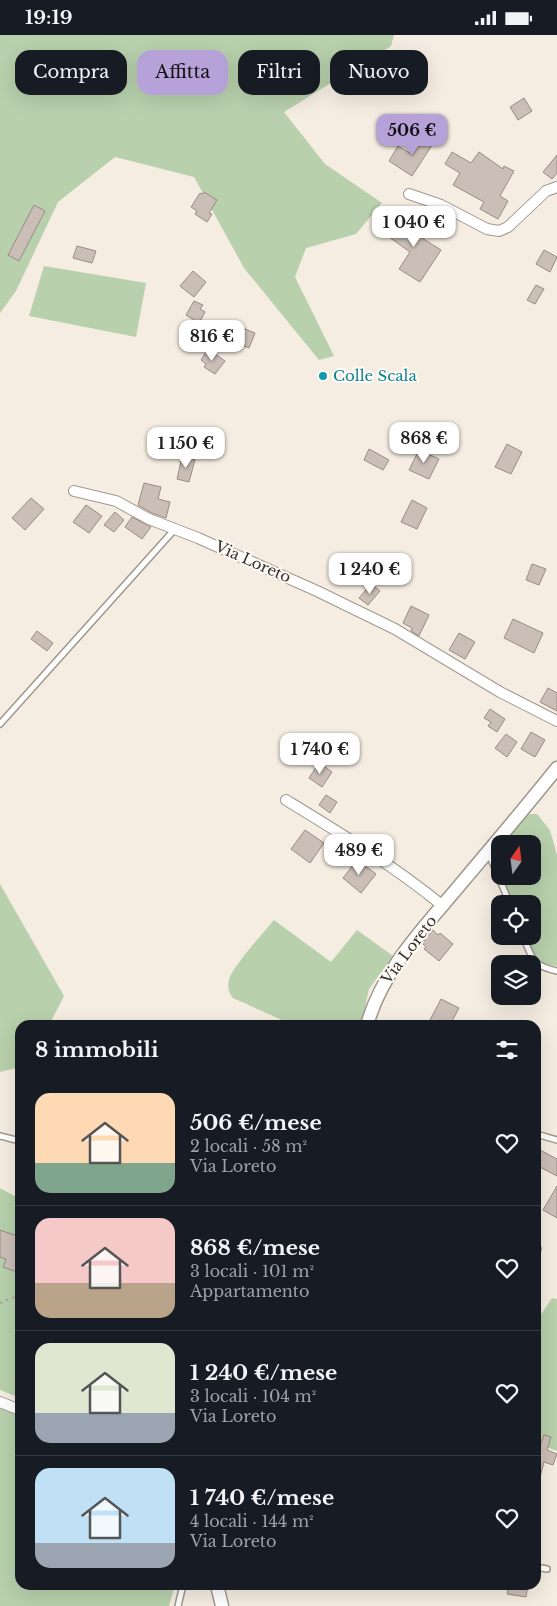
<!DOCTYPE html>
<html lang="it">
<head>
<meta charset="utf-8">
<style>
  :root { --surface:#171b24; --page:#20242c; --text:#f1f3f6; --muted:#9ea1a6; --line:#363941; --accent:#b6a2d9 }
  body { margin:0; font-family:"Libre Baskerville",serif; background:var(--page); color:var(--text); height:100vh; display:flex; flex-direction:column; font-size:19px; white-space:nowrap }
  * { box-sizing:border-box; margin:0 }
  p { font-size:16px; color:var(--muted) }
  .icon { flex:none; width:28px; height:28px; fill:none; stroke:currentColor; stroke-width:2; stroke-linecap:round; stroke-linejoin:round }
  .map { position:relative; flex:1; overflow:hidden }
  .sheet { position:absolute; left:15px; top:985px; width:526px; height:570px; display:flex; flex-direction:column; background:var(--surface); border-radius:15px; box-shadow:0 5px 20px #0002 }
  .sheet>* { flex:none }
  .banner { position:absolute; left:15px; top:15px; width:528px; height:45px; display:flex; gap:10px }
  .needle { width:32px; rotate:14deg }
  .controls { position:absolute; left:491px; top:800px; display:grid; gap:10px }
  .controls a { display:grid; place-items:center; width:50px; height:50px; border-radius:10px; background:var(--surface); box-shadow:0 5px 20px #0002; font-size:25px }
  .price { position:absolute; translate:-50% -42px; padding:0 11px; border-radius:10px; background:#fff; color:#222; font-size:16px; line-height:32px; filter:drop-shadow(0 1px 2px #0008) }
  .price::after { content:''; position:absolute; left:50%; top:30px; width:15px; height:11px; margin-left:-8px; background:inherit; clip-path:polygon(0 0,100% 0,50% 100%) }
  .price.selected { background:var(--accent); color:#111 }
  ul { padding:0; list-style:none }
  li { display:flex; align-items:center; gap:15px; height:125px; padding:0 20px }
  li+li { border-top:1px solid var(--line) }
  li span { display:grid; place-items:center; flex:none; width:140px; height:100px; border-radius:15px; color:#555 }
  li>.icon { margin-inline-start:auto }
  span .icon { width:60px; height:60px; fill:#fffc; stroke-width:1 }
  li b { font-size:21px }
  h2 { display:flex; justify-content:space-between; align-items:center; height:60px; padding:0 20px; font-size:21px }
  .tag { padding:0 18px; border-radius:15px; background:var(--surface); box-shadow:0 5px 20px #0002; font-size:18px; line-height:45px }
  .tag.selected { background:var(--accent); color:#111 }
  .status { display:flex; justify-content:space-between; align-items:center; height:35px; padding:0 25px; background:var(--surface); direction:ltr }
  .status svg { height:14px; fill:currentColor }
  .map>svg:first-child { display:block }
  .green { fill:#b8d0ac }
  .building { fill:#cbbeb6; stroke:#988c84 }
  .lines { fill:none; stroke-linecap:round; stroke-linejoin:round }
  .service-casing { stroke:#a0988d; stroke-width:8 }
  .minor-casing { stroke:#a0988d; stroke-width:12 }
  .tertiary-casing { stroke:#a0988d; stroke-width:15 }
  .path { stroke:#ada79e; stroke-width:2; stroke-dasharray:2.5 4; stroke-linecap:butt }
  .service { stroke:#fff; stroke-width:5 }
  .minor { stroke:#fff; stroke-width:10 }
  .tertiary { stroke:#fff; stroke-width:12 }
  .culture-dot { fill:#0f9aa8; stroke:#fefbf6; stroke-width:2 }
  .labels { text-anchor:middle; stroke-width:4; stroke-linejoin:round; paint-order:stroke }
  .culture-label { font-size:15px; fill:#0d838f; stroke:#fefbf6; text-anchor:start }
  .street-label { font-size:15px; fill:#34302c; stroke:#fefbf6 }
</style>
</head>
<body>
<div class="status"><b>19:19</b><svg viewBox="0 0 49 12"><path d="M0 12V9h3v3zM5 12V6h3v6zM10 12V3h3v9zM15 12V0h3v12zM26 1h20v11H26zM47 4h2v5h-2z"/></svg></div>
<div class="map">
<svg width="557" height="1571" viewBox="0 0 557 1571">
  <rect width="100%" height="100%" fill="#f5ede1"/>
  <path class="green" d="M0 0H394L391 11 284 77 325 129 382 168 356 199 306 213 295 242 334 321 319 325 244 233 194 142 115 122 58 167 16 256 0 278Z
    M44 231 146 248 136 302 29 281Z
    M530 779H537L550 795 557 820V931L542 929 531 917 526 901H532V869H514L501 841H532V809H500V839L493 820C497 808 519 785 530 779Z
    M0 849 64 961 49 990H20V1032L0 1037Z
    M274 885 331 927 357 895 393 921 369 954 361 990H293L233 963C229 958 227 952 229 945 232 932 264 897 274 885Z
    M0 1153 20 1164V1363L0 1355Z
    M552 1263 557 1264V1416L536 1408V1289L538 1284Z
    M0 1372 20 1380V1550H175L169 1571H0Z"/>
  <path class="building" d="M524 63 532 76 518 85 510 72Z
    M428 99 436 104 412 141 389 126 398 111 413 120Z
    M452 117 471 128 479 117 503 134 504 131 514 136 500 161 508 166 498 184 480 174 484 167 453 150 460 138 445 129Z
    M557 120V138L552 144 543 137Z
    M204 157 217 165 209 178 212 179 207 187 195 179 197 176 191 172 200 158 203 159Z
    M34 170 45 176 19 226 8 220Z
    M408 176 422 186 414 198 441 215 420 247 399 234 410 217 389 202Z
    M77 211 96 216 92 228 73 223Z
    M544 215 557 222 550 237 536 229Z
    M193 236 206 247 194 262 180 251Z
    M536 250 544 254 535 269 527 265Z
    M194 266 203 270 200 274 205 277 199 288 186 280Z
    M235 290 255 298 249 313 229 305Z
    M208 314 225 326 215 339 204 332 206 329 201 325Z
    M507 409 522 417 511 439 495 432Z
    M369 414 389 425 383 435 364 425Z
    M419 415 439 424 429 444 409 435Z
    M182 422 195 425 189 447 177 444Z
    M144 448 161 452 158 464 170 467 166 483 152 478 138 470Z
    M31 463 44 474 25 495 12 483Z
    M412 465 427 473 417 494 401 487Z
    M86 470 102 481 89 498 73 487Z
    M115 477 124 485 114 497 104 490Z
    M132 482 151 492 142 504 125 492Z
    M532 529 546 534 539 550 526 545Z
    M371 549 380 556 368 570 359 563Z
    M411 571 429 580 419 601 411 596 412 593 403 588Z
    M513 584 543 598 534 618 504 603Z
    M37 596 53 608 47 616 31 604Z
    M459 598 475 607 465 624 449 615Z
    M548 653 557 658V676L540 667Z
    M490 674 505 684 497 697 488 691 491 687 484 683Z
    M531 697 545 705 535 722 521 714Z
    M506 699 517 707 507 722 495 713Z
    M319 728 332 737 322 752 309 743Z
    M326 760 337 767 330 778 319 770Z
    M305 795 324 808 310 828 291 814Z
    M357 825 376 839 361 858 343 843Z
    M433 895 438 900 440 898 453 909 439 926 424 914 426 912 422 908Z
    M441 964 459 973 450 990H440L430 985Z
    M536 1113 557 1124V1141L536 1130Z
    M557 1151V1183L543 1175Z
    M0 1195 20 1202V1206L16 1213 20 1215V1238L3 1232 6 1224 0 1222Z
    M544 1400 551 1402 547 1415 557 1419 553 1430 544 1427 539 1446 536 1445V1422Z
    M509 1550H528L526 1562 507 1559Z"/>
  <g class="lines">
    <defs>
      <path id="service" d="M0 689 175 494
        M488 817 510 869
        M523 901C532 923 532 931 557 936
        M536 1099 557 1105
        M0 1101 20 1106
        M536 1214H538
        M536 1532 547 1534
        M178 1571 183 1550"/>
      <path id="minor" d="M409 159 441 170 487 194 499 196 508 192 546 156 557 152
        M74 456 116 466 149 484 198 503 317 556 395 594 500 657 557 686
        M286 765C340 798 393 830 443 871
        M0 1367 20 1375"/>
      <path id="tertiary" d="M367 990C383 934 423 894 459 851 492 812 525 773 557 733
        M217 1550 222 1571"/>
    </defs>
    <use href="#service" class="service-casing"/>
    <use href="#minor" class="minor-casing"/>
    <use href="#tertiary" class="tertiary-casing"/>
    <path class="path" d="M0 1268 20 1260"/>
    <use href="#service" class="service"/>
    <use href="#minor" class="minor"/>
    <use href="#tertiary" class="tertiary"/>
  </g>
  <circle class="culture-dot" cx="323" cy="341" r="5"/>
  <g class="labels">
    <g class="culture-label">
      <text x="333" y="346">Colle Scala</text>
    </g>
    <g class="street-label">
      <text transform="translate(253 527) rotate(24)" y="5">Via Loreto</text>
      <text transform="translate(409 915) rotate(-53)" y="5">Via Loreto</text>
    </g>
  </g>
</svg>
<div class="controls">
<a><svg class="needle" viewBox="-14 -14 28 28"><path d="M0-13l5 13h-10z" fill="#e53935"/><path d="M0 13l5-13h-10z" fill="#9ea1a6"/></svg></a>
<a><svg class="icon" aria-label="locate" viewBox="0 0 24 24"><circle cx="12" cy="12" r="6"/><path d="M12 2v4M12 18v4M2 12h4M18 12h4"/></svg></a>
<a><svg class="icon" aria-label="layers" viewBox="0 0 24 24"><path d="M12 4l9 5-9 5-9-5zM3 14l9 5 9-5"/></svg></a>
</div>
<b class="price selected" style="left:412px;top:121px">506 €</b>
<b class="price" style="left:414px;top:213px">1 040 €</b>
<b class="price" style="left:212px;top:327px">816 €</b>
<b class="price" style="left:424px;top:429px">868 €</b>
<b class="price" style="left:186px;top:434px">1 150 €</b>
<b class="price" style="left:370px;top:560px">1 240 €</b>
<b class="price" style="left:320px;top:740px">1 740 €</b>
<b class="price" style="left:359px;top:841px">489 €</b>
<div class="banner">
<a class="tag">Compra</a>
<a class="tag selected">Affitta</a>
<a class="tag">Filtri</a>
<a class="tag">Nuovo</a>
</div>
<section class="sheet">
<h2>8 immobili<svg class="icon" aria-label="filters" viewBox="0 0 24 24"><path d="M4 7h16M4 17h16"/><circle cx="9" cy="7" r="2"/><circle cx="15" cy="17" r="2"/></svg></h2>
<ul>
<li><span style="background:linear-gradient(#ffd9b3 70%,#7fa58c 0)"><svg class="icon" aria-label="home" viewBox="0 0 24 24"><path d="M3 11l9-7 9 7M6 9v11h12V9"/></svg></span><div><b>506 €/mese</b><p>2 locali · 58 m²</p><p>Via Loreto</p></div><svg class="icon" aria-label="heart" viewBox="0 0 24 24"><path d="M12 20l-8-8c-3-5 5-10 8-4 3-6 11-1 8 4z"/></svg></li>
<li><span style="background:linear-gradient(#f6c9c9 65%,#b9a48a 0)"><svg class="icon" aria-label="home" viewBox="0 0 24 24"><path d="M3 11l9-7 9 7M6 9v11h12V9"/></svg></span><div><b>868 €/mese</b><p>3 locali · 101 m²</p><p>Appartamento</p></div><svg class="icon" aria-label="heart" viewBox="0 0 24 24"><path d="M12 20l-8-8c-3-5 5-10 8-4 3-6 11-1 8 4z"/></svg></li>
<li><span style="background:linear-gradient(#dfe7d0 70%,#9aa5b1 0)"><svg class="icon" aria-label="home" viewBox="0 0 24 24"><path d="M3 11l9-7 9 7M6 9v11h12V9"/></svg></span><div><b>1 240 €/mese</b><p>3 locali · 104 m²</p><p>Via Loreto</p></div><svg class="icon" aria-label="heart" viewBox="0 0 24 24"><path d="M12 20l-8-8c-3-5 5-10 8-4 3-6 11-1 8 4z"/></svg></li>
<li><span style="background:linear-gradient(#bfe0f5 75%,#9aa5b1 0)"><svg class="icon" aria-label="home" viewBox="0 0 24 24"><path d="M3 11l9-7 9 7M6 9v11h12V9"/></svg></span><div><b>1 740 €/mese</b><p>4 locali · 144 m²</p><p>Via Loreto</p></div><svg class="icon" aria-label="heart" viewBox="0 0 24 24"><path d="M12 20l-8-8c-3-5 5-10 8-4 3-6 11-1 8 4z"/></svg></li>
</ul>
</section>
</div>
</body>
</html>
